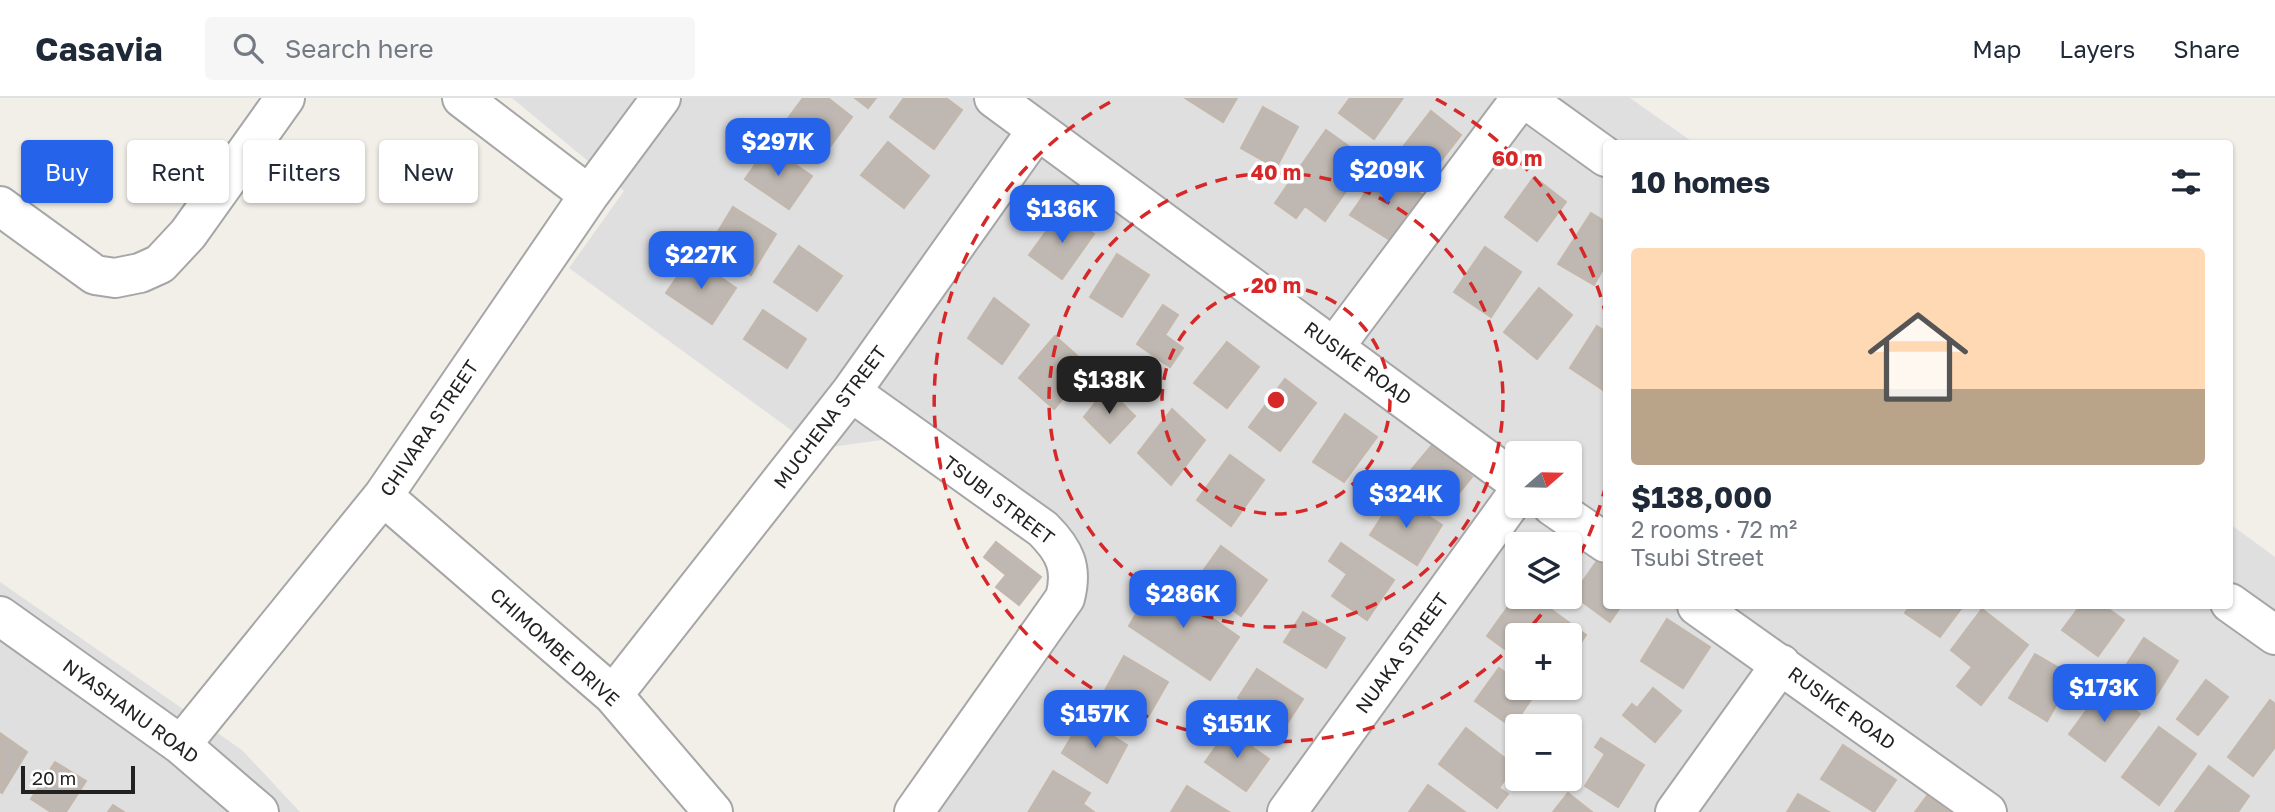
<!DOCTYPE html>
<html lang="en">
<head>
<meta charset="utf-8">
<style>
  :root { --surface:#fff; --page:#f6f6f7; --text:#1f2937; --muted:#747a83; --line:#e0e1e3; --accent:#2563eb }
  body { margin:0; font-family:"Golos Text",sans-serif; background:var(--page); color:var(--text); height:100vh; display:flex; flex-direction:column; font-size:26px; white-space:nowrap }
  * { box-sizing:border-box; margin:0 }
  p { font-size:23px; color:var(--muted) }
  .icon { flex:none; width:38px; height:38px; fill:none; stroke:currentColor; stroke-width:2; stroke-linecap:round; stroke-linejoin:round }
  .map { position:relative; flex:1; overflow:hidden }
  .details { position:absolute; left:1603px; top:42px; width:630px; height:469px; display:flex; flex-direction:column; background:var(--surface); border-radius:7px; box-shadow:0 2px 5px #0004 }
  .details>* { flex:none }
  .top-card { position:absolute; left:21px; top:42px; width:665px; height:63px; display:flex; gap:14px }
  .needle { width:46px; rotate:70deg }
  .buttons { position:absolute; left:1505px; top:343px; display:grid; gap:14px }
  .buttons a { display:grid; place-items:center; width:77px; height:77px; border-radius:7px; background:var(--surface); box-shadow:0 2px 5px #0004; font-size:35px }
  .scale { position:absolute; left:21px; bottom:18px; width:114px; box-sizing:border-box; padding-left:7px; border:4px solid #222; border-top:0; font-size:19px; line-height:24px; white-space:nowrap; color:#222; -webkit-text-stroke:5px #fff; paint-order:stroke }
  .price { position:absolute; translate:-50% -60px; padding:0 16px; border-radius:14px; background:var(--accent); color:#fff; font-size:23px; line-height:46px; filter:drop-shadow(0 2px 4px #0008) }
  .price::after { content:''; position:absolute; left:50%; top:42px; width:21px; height:16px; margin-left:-10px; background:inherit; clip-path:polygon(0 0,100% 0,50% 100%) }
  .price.selected { background:#222; color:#fff }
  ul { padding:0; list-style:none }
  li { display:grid; align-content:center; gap:14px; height:371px; padding:0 28px }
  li+li { border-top:2px solid var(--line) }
  li span { display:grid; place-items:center; height:217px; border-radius:7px; color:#555 }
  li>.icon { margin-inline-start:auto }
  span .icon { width:126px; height:126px; fill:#fffc; stroke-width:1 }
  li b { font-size:30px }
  h2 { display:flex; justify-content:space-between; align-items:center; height:84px; padding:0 28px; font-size:30px }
  .pill { padding:0 24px; border-radius:7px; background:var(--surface); box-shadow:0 2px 5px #0004; font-size:24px; line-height:63px }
  .pill.selected { background:var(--accent); color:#fff }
  header { display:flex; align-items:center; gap:42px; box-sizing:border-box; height:98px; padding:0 35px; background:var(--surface); border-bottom:2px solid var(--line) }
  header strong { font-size:33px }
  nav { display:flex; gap:38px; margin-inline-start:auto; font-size:24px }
  .search { width:490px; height:63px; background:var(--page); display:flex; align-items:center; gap:18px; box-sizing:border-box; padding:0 24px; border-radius:7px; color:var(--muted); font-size:26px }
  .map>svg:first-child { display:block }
  .residential { fill:#e0dfdf; fill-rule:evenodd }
  .building { fill:#bfb8b2; stroke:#c3b7ab; stroke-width:2 }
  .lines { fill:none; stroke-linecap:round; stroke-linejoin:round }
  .minor-casing { stroke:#a6a6a6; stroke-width:42 }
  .minor { stroke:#fff; stroke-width:38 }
  .ring { fill:none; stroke:#d62828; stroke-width:3.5; stroke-dasharray:12 9 }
  .labels { text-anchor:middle; stroke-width:7; stroke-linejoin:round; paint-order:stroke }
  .street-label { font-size:19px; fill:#222; stroke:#fff }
  .centre { fill:#d62828; stroke:#fff; stroke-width:3.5 }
  .ring-label { font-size:21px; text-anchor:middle; font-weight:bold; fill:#d62828; stroke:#fff; stroke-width:7; stroke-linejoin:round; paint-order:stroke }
</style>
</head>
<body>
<header>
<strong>Casavia</strong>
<div class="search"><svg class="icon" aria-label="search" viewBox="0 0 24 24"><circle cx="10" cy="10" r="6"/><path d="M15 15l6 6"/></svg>Search here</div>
<nav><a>Map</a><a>Layers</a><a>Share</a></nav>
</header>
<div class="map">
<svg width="2275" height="714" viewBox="0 0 2275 714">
  <rect width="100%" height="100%" fill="#f2efe9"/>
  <path class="residential" d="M512 0H1630L1694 45 1606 46V508H2230V426L2275 459V714H905L1079 463 903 339 817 351 569 170 624 93ZM1517 355H1570V408H1517ZM1517 446H1570V499H1517ZM1517 537H1570V590H1517ZM1517 628H1570V681H1517Z
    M0 484 242 652 300 714H0Z"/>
  <path class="building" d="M803 0H828L852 19 823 58 783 27Z
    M855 0H876L868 10Z
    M904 0H946L962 12 934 51 890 19Z
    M1185 0H1237L1223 24Z
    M1350 0H1403L1374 41 1339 15Z
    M1263 9 1298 29 1276 70 1241 50Z
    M1431 13 1461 37 1429 78 1399 54Z
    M1326 32 1368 62 1325 123 1305 108 1296 120 1275 105Z
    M888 44 929 78 904 110 861 77Z
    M768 48 812 78 789 111 745 81Z
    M1382 71 1424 98 1393 144 1350 117Z
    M1534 79 1566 104 1537 143 1505 119Z
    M733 109 776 136 751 177 708 150Z
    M1062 112 1094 136 1062 181 1029 157Z
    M1591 115 1606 124V166L1594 187 1558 166Z
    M799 148 842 178 817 213 774 184Z
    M1485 149 1521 174 1491 219 1454 194Z
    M1117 156 1149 177 1122 219 1090 199Z
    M691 159 736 190 712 226 666 195Z
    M1539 190 1572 217 1537 261 1504 234Z
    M994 200 1029 227 1002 266 968 240Z
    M1163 207 1178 217 1165 237 1183 250 1170 269 1137 246Z
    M763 212 806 241 787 270 744 241Z
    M1597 228 1606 234V294L1570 270Z
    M1055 238 1090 269 1054 311 1019 280Z
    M1227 244 1259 269 1227 310 1194 285Z
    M1285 281 1316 305 1280 353 1249 329Z
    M1107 290 1135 318 1110 345 1084 319Z
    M1172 311 1205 342 1171 387 1138 355Z
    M1345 316 1377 339 1344 384 1313 364Z
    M1433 346 1472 379 1446 411 1406 378Z
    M1230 357 1264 382 1231 428 1197 402Z
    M1396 397 1442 427 1417 467 1370 437Z
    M996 444 1041 479 1019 507 996 489 1006 477 984 459Z
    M1341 445 1394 482 1367 522 1332 498 1347 476 1329 463Z
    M1221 448 1267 482 1241 518 1195 484Z
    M1597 463 1606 470V508H1621L1610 524 1573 497Z
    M1157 481 1239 539 1210 582 1129 528Z
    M1517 496V499H1534L1586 537 1570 560V537H1517V560L1487 538Z
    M1910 508H1963L1940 539 1905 515Z
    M2080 508H2104L2124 522 2098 558 2062 532Z
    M1982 511 2028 547 1981 607 1957 588 1972 569 1951 552Z
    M1303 514 1345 540 1326 570 1284 544Z
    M1667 521 1710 549 1683 590 1641 563Z
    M2144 540 2178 563 2154 601 2119 578Z
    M2035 556 2073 578 2047 623 2009 600Z
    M1124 558 1168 584 1148 619 1104 594Z
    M1499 570 1517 583V590H1526L1535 596 1512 629 1475 603Z
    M1257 571 1303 601 1284 630 1238 600Z
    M2206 582 2228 599 2198 637 2177 621Z
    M2104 589 2140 616 2105 663 2069 636Z
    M1653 590 1681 613 1655 644 1623 617 1632 606 1637 610Z
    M2270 602 2275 606V649L2253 678 2228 659Z
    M1083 619 1127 647 1107 685 1062 655Z
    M2159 629 2196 656 2159 707 2122 679Z
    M1466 630 1515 668 1499 690 1508 696 1497 710 1439 666Z
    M1228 632 1269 661 1246 693 1205 664Z
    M0 635 27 654 2 695 0 694Z
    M1601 640 1644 667 1618 709 1585 688 1605 656 1595 649Z
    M1843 647 1896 682 1874 714 1821 681Z
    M55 664 86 683 66 714H51L31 701Z
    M2209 668 2249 698 2238 714H2175Z
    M1053 673 1090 695 1083 706 1094 714 1029 713Z
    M1428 687 1465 714H1409Z
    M1187 688 1229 714H1171Z
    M1568 695 1592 714H1553Z
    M1798 696 1829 714H1787Z
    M1927 698 1949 714H1915Z
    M113 707 124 714H108Z"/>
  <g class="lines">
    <defs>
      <path id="minor" d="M462 0 589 97
        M994 0 1517 384
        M1524 0 1606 59
        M0 108 95 177 115 180 140 175 160 166 188 136 285 0
        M1335 248 1521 0
        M851 294 1043 431C1065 453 1073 470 1065 500L914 714
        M383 398 613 597 713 714
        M1552 408 1606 445
        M2230 505 2275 537
        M1697 508 1987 714
        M0 518 181 647 259 714
        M613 597 851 294 1037 32
        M181 647 383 398 589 97 661 0
        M1287 714 1517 396
        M1675 714 1781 566"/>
    </defs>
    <use href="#minor" class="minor-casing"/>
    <use href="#minor" class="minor"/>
  </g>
  <g class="ring">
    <circle cx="1276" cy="302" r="114"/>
    <circle cx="1276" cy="302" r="227"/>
    <path d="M1606 387A341 341 0 0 1 1570 475M1554 500A341 341 0 0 1 1523 537M1517 543A341 341 0 1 1 1116 1M1436 1A341 341 0 0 1 1606 217"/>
  </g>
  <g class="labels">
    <g class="street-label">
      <text transform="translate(1358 265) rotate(36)" y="7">RUSIKE ROAD</text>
      <text transform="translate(830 319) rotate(-53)" y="7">MUCHENA STREET</text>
      <text transform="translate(429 330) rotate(-56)" y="7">CHIVARA STREET</text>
      <text transform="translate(999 402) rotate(37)" y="7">TSUBI STREET</text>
      <text transform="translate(555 549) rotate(42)" y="7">CHIMOMBE DRIVE</text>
      <text transform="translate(1402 555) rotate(-54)" y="7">NUAKA STREET</text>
      <text transform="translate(1842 610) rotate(36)" y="7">RUSIKE ROAD</text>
      <text transform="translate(131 613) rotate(36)" y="7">NYASHANU ROAD</text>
    </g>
  </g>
  <circle cx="1276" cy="302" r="10" class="centre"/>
  <g class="ring-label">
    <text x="1517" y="68">60 m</text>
    <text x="1276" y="82">40 m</text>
    <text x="1276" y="195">20 m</text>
  </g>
</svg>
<div class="buttons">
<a><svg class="needle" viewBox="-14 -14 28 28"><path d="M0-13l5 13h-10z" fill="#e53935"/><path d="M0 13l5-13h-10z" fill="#747a83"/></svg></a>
<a><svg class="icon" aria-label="layers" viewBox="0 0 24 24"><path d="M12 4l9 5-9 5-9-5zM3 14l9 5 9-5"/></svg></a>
<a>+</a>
<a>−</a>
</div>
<div class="scale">20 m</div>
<b class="price" style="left:778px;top:80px">$297K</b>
<b class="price" style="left:1387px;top:108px">$209K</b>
<b class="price" style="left:1062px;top:147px">$136K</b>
<b class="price" style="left:701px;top:193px">$227K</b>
<b class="price selected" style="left:1109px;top:318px">$138K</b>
<b class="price" style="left:1406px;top:432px">$324K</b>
<b class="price" style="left:1183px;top:532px">$286K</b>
<b class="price" style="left:2104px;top:626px">$173K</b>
<b class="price" style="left:1095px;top:652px">$157K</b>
<b class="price" style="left:1237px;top:662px">$151K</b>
<div class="top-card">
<a class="pill selected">Buy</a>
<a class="pill">Rent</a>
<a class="pill">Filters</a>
<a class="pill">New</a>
</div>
<section class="details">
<h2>10 homes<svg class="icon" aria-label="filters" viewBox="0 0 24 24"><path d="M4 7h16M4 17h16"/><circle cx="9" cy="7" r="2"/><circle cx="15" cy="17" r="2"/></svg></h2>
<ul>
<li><span style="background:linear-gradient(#ffd9b3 65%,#b9a48a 0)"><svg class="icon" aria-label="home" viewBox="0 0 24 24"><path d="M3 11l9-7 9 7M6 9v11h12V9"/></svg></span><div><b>$138,000</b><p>2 rooms · 72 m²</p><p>Tsubi Street</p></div></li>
</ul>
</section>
</div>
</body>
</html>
